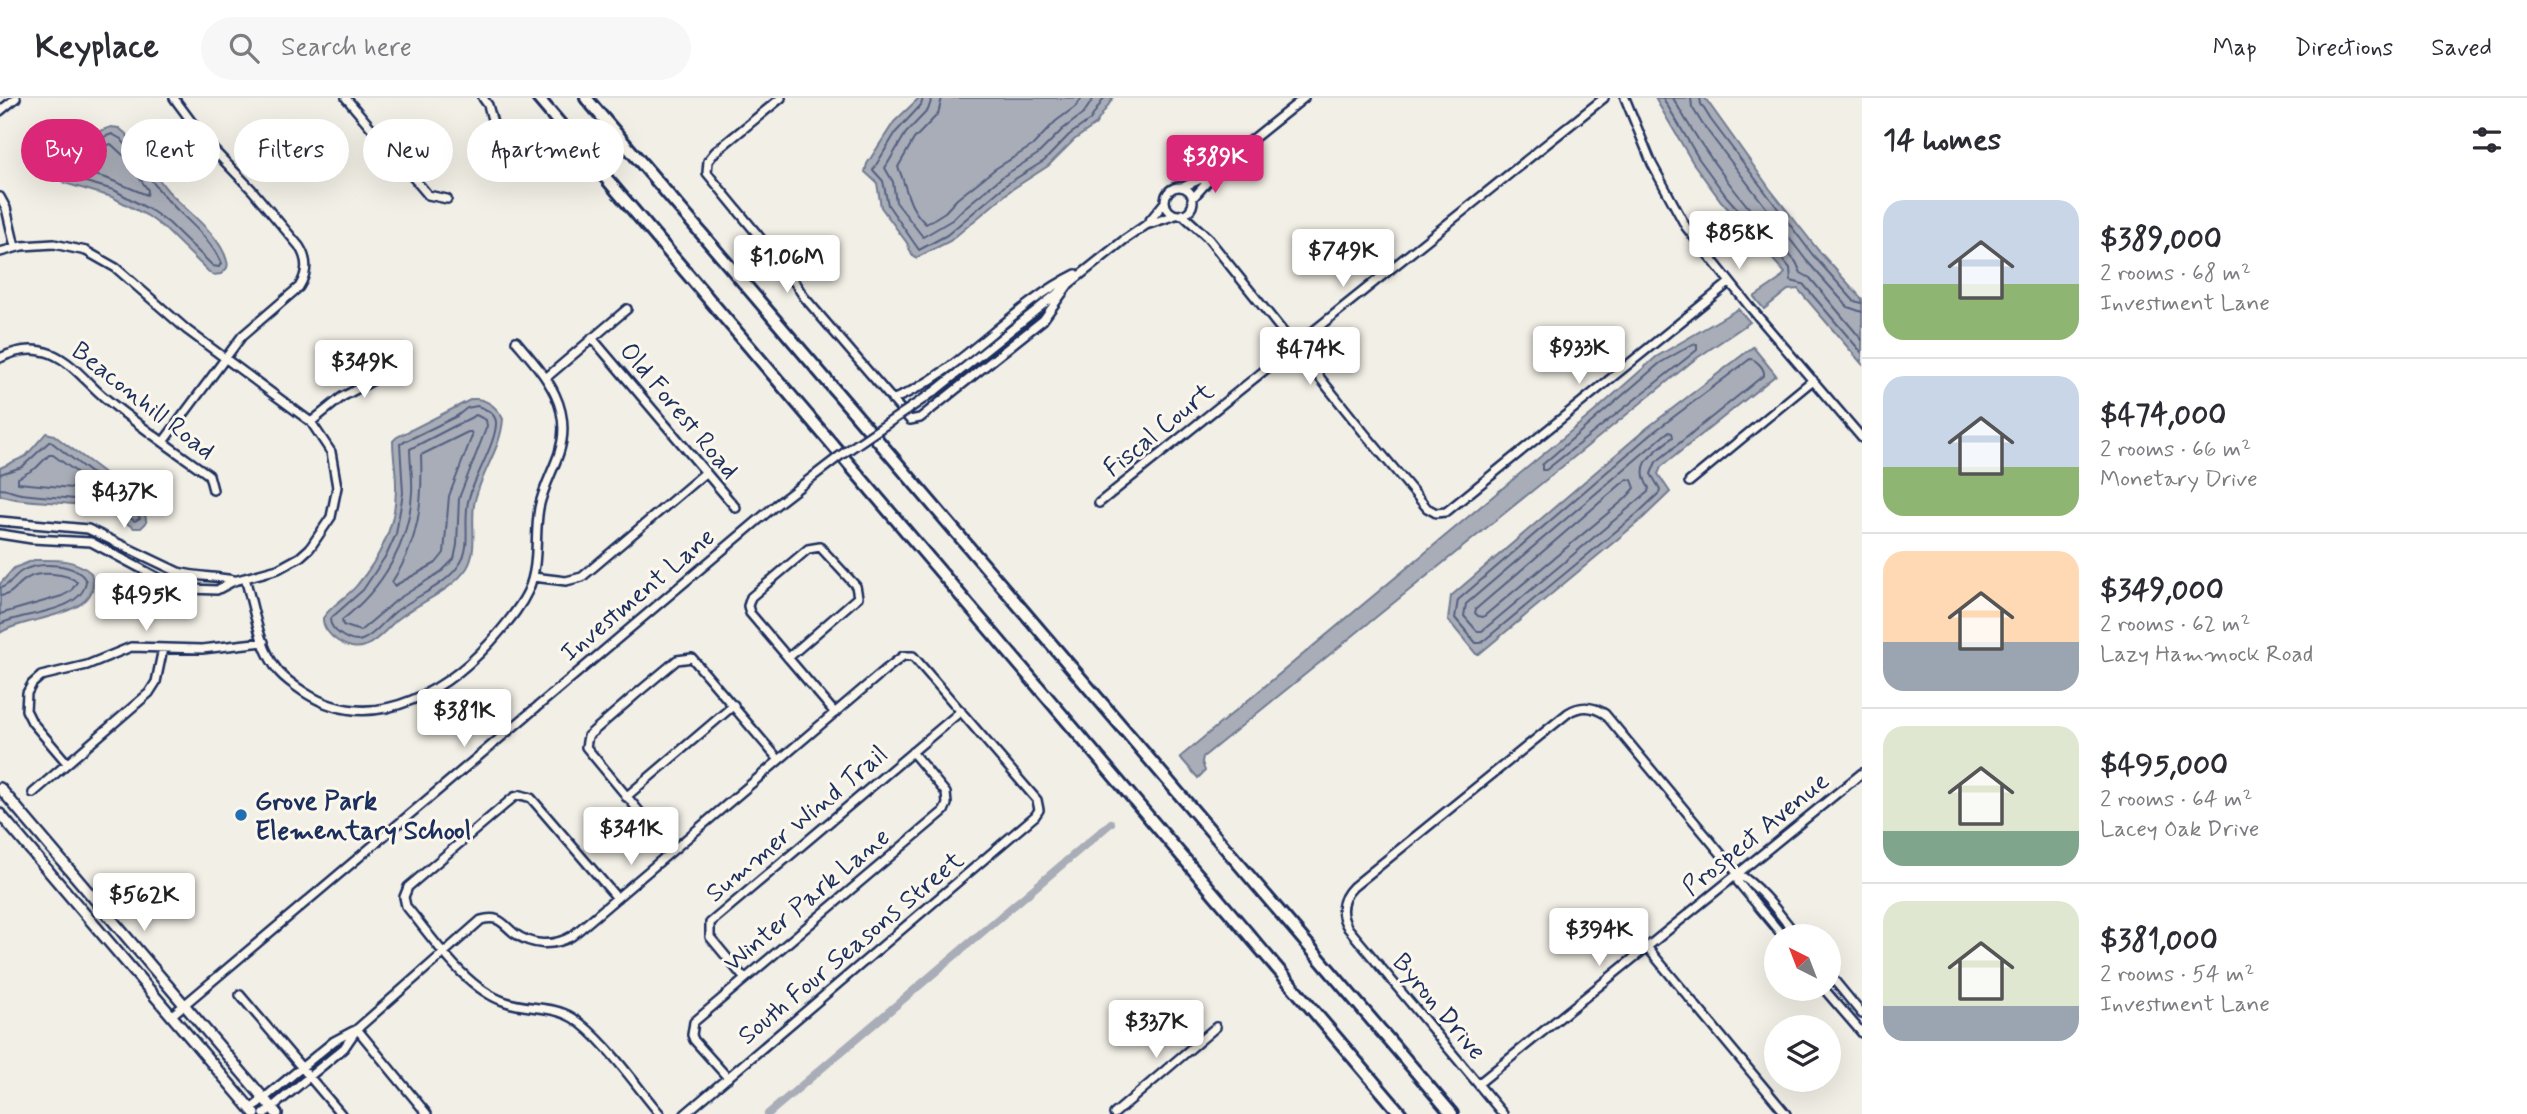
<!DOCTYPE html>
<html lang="en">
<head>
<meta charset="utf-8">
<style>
  :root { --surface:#fff; --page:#f7f7f7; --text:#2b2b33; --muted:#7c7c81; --line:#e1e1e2; --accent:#db2777 }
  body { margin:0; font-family:Mynerve,sans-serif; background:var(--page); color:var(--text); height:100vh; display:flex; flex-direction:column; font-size:26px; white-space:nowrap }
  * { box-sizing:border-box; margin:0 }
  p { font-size:23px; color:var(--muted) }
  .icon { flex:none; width:38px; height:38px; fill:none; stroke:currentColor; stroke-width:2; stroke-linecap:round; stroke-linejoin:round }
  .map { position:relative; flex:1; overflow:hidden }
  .details { display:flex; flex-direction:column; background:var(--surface); width:665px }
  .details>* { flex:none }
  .hud { position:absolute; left:21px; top:21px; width:665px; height:63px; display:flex; gap:14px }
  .needle { width:46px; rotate:318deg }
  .controls { position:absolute; left:1764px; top:826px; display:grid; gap:14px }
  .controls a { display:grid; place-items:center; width:77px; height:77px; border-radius:50%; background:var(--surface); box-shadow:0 7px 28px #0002; font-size:35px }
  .price { position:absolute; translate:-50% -60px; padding:0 16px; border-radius:7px; background:#fff; color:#222; font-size:23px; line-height:46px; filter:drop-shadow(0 2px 4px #0008) }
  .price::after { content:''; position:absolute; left:50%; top:42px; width:21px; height:16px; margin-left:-10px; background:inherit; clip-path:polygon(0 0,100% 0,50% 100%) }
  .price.active { background:var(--accent); color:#fff }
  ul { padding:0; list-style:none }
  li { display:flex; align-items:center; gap:21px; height:175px; padding:0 21px }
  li+li { border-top:2px solid var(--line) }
  li span { display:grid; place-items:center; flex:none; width:196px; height:140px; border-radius:21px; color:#555 }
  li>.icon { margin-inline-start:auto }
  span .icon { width:84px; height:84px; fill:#fffc; stroke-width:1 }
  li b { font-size:30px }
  h2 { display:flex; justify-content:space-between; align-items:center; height:84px; padding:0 21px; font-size:30px }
  .tag { padding:0 24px; border-radius:32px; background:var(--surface); box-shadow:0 7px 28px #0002; font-size:24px; line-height:63px }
  .tag.active { background:var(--accent); color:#fff }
  header { display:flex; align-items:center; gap:42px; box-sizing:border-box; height:98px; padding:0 35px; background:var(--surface); border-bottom:2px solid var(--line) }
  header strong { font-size:33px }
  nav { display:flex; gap:38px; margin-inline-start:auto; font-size:24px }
  .search { width:490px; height:63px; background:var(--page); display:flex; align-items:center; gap:18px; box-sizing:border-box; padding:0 24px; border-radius:38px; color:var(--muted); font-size:26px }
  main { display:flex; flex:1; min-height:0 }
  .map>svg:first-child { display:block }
  .water { fill:#a9adb7; stroke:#707b93; stroke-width:2 }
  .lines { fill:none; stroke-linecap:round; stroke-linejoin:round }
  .shore { stroke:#546182; stroke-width:2 }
  .canal { stroke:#a9adb7; stroke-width:8 }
  .minor-casing { stroke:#1b2f5e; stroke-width:12 }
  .major-casing { stroke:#1b2f5e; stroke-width:14 }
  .highway-casing { stroke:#1b2f5e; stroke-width:16 }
  .minor { stroke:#fbf7ec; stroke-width:7 }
  .major { stroke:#fbf7ec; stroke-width:9 }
  .highway { stroke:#fbf7ec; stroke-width:10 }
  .minor-bridge-casing { stroke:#1b2f5e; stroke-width:12; stroke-linecap:butt }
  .minor-bridge { stroke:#fbf7ec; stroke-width:7 }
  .poi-dot { fill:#1f6fb2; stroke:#fbf7ec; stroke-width:2.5 }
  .labels { text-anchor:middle; stroke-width:6; stroke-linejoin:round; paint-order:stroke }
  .street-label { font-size:26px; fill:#1b2f5e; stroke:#fbf7ec }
  .poi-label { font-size:26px; font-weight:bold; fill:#1b2f5e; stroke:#fbf7ec; text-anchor:start }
</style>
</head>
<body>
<header>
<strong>Keyplace</strong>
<div class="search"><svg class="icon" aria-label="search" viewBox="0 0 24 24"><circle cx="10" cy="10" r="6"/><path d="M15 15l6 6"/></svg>Search here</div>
<nav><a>Map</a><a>Directions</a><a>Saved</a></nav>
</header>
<main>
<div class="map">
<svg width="1862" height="1016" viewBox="0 0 1862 1016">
  <rect width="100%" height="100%" fill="#f2efe6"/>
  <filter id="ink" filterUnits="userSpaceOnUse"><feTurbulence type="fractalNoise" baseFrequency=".0143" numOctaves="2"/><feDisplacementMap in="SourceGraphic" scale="14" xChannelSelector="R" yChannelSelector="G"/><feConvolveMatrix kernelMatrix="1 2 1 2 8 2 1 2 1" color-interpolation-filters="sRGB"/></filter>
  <g filter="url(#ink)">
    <path class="water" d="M919 0H1113L1095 27 1074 42 1048 68 1011 92 950 143 916 160 912 157 907 145 881 109 877 85 865 74 867 66 894 24Z
      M1655 0H1705L1770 91 1818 152 1862 201V266L1798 191 1788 192 1764 211 1754 199 1779 182 1785 175 1721 103 1693 65Z
      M111 29 119 30 126 36C141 54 153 75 168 93 186 113 220 136 227 163 229 169 226 172 221 176L213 177 209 174 164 130 148 118 112 99 64 85 47 62 48 51 56 43 80 40Z
      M1738 211 1750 224 1694 262 1203 659 1202 664 1205 673 1198 680 1180 659 1594 314 1656 259Z
      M1753 249 1776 277 1661 369 1658 376 1670 394 1643 420 1479 556H1476L1448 522 1451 498 1647 330Z
      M472 301C486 300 497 309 503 321 501 352 479 377 474 407 471 427 478 452 467 470 451 494 420 503 398 521 388 529 378 543 365 548 349 555 322 537 323 520 332 506 348 499 358 486 381 458 397 424 396 387 396 372 393 358 393 343L397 339Z
      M46 335 54 337C73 354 151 401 146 425L141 430H134C122 422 108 414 94 410 63 401 30 407 0 397V370L26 358Z
      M34 462C56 462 74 460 91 475 107 520 22 518 0 535V486L14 470Z"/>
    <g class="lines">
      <path class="shore" d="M923 0 921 7 896 34 873 72 883 83 888 107 919 152 947 137 1007 86 1044 63 1069 37 1090 22 1104 0
        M932 0 928 12 906 35 885 70 893 84 896 104 923 139 952 122 964 110 1002 79 1038 56 1063 31 1083 16 1094 0
        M942 0 938 16 914 41 898 69C908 91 906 107 926 126L945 114 957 101 995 71 1032 48 1056 23 1075 9 1082 0
        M1663 0 1699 61 1726 98 1790 170 1791 183 1803 186 1862 255
        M1673 0C1709 64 1747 110 1796 164L1801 175 1810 180 1862 242
        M1691 0 1692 9 1703 27 1806 162 1848 209 1862 214
        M1700 0 1701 6 1711 22 1812 156 1854 203 1862 205
        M112 36 121 41C136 59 148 80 164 98 183 120 209 137 221 165L219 169 213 168 169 125 152 113 114 92 68 79 53 59 54 54 60 49 82 47Z
        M111 46 124 58 148 92 147 97 106 80 73 72 66 61 68 57 85 55Z
        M1693 246 1697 247V252L1546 372H1542V367L1660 265Z
        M1750 261C1756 261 1765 271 1764 277L1656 364 1651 376 1660 391 1659 395 1638 415 1481 545H1476L1455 520 1458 502 1651 336Z
        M477 308C485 310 495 315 496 324 497 343 474 380 469 400 462 421 473 449 459 467 444 489 415 498 395 514 385 522 374 538 362 542 351 546 330 533 330 521L363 492 387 456 396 436 403 395 400 346 457 318 467 310Z
        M476 317 486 322 487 328 459 400 457 447 454 461 442 473 398 501 360 533 343 527 342 522C382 491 410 445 412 394 413 379 410 365 410 351Z
        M468 334H471L472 338 449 398 444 455 436 465 394 488 392 484C419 444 423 404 421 357Z
        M1668 334 1672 335 1673 339C1655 354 1633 365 1649 390L1648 394 1482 533H1477L1464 518 1466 506Z
        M49 357H53L94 387V392L18 385V380L36 370Z
        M0 376 22 369 50 343 129 405 140 420 135 423C92 396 68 402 22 396 14 395 7 391 0 391
        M1627 381 1632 382 1635 390 1625 401 1483 519 1478 518 1475 515 1476 511Z
        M0 490C10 488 13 478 22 473 39 463 77 465 86 483 83 515 23 514 0 526
        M0 498C14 497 16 486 28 480 39 473 67 475 77 484L71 493 62 498 0 516"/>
      <path class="canal" d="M768 1016 1111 725"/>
      <defs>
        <path id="minor" d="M346 0 428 97 447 101
          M483 0 488 7 493 25
          M781 0 715 54 708 63 707 75 786 171 804 199 910 322 920 320 1043 222 1069 186
          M1625 0 1652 66 1686 129 1749 208 1862 340
          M0 13 16 0
          M1183 89 1214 75
          M1165 103a14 14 0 1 1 28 0a14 14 0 1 1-28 0Z
          M0 99 6 110 15 149
          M1192 101 1227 62 1304 0
          M1182 116 1207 139 1365 336 1427 410 1436 415 1446 414 1730 184
          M1146 127 1165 104
          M0 154 22 148 54 146 86 153 116 170 187 232 311 324 331 354 337 389 331 419 310 450 300 459 278 471 234 483 217 492 190 491 166 484 91 444 32 441 0 436
          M592 240 736 410
          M0 260C16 252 34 249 52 256 73 265 88 286 105 300 139 328 174 352 209 377L213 392
          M547 279 627 211
          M935 293 1124 142 1146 127 1176 117
          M892 302C962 274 1009 209 1076 176
          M311 324 342 299 385 276 390 263
          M163 344 242 238 299 189C308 174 308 162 299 148L252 92 208 46 174 0
          M1689 384 1813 282
          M1099 405 1604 0
          M0 423 88 431 178 474C197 479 215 478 234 482
          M533 479 566 483 582 479 706 374
          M245 480C254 510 259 550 279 574 286 582 295 588 304 594 376 641 454 589 501 532 511 520 521 508 528 493 540 466 534 438 539 410 543 390 553 373 559 355 574 308 544 276 516 243
          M788 560 858 499 856 488 820 449 808 451 751 499 748 508 750 515 835 615
          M67 665 32 624 26 612 27 595 32 586 41 578 87 567 131 549 202 551 264 544
          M33 695 149 595 156 584 163 550
          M626 699 734 607
          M672 753 586 649 588 638 635 597 677 562 692 560 779 662
          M1737 775 1738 784 1783 838
          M617 800 531 700 521 697 514 699 408 789 404 799 406 808C433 840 465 891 506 904 528 912 552 907 573 920 604 940 636 988 660 1016
          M1647 849 1786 1016
          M1829 876 1862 916
          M744 880 710 839V825L961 613
          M1824 891 1862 935
          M240 897 341 1016
          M171 918 776 407
          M357 931 427 1016
          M728 980 694 942 692 937 694 924 944 713 947 706 946 695 912 654
          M1478 986 1862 675
          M251 1011 334 943 353 933
          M264 1016 344 950 357 931 481 822C499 817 502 825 514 835 532 848 553 849 572 838L885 572 903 558H913L1037 702 1039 712 1035 718 685 1016
          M1114 1016 1216 929
          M1503 1016 1348 830C1339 815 1341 801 1353 789L1568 615C1580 607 1593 608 1605 616L1737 775C1762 790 1779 816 1797 838"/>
        <path id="major" d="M0 690 277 1016
          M0 716 255 1016"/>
        <path id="highway" d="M538 0 1401 1016
          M586 0 1452 1016"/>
      </defs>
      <use href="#minor" class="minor-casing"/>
      <use href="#major" class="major-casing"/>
      <use href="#highway" class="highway-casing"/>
      <use href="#minor" class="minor"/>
      <use href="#major" class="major"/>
      <use href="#highway" class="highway"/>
      <defs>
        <path id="minor-bridge" d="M776 407 841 357 935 293"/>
      </defs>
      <use href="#minor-bridge" class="minor-bridge-casing"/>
      <use href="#minor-bridge" class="minor-bridge"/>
    </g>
  </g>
  <circle class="poi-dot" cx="241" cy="717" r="7"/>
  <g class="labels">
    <g class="street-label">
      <text transform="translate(144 302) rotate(38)" y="9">Beaconhill Road</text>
      <text transform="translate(680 312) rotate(50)" y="9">Old Forest Road</text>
      <text transform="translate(1158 331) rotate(-39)" y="9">Fiscal Court</text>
      <text transform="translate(637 496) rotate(-40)" y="9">Investment Lane</text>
      <text transform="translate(796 725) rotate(-40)" y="9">Summer Wind Trail</text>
      <text transform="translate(1755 735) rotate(-39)" y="9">Prospect Avenue</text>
      <text transform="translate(806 801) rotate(-40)" y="9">Winter Park Lane</text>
      <text transform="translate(850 849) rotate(-40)" y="9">South Four Seasons Street</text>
      <text transform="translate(1440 908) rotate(50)" y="9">Byron Drive</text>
    </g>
    <g class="poi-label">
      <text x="255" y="711">Grove Park<tspan x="255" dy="30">Elementary School</tspan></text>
    </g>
  </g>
</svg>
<div class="controls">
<a><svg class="needle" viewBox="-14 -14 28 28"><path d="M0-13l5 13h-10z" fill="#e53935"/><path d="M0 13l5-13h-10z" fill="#7c7c81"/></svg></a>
<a><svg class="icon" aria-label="layers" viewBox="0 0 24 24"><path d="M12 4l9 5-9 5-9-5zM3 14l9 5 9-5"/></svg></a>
</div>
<b class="price active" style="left:1215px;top:97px">$389K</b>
<b class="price" style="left:1739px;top:173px">$858K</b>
<b class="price" style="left:1343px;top:191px">$749K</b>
<b class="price" style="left:787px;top:197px">$1.06M</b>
<b class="price" style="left:1579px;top:288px">$933K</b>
<b class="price" style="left:1310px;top:289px">$474K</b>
<b class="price" style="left:364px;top:302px">$349K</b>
<b class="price" style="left:124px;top:432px">$437K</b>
<b class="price" style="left:146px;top:535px">$495K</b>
<b class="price" style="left:464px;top:651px">$381K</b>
<b class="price" style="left:631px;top:769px">$341K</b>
<b class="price" style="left:144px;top:835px">$562K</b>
<b class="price" style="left:1599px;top:870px">$394K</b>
<b class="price" style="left:1156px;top:962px">$337K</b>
<div class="hud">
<a class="tag active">Buy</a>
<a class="tag">Rent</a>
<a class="tag">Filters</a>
<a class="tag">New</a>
<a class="tag">Apartment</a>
</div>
</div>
<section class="details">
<h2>14 homes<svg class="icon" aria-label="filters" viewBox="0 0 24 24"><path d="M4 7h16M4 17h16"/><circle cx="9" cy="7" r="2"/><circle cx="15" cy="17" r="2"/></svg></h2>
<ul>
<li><span style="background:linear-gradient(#c9d6e8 60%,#8fb573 0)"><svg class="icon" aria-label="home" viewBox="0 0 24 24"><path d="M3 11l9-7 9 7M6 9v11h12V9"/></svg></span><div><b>$389,000</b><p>2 rooms · 68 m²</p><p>Investment Lane</p></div></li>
<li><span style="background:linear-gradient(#c9d6e8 65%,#8fb573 0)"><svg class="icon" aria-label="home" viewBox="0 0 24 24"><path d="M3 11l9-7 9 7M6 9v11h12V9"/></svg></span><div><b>$474,000</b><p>2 rooms · 66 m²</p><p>Monetary Drive</p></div></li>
<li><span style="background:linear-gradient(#ffd9b3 65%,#9aa5b1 0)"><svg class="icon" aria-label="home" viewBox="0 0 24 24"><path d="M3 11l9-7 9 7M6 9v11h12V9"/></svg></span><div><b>$349,000</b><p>2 rooms · 62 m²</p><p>Lazy Hammock Road</p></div></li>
<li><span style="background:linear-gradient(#dfe7d0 75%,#7fa58c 0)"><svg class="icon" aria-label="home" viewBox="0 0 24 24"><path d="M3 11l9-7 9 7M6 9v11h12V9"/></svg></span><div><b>$495,000</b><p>2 rooms · 64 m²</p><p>Lacey Oak Drive</p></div></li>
<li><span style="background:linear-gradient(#dfe7d0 75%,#9aa5b1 0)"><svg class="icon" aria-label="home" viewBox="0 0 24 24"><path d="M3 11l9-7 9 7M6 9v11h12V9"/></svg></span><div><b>$381,000</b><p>2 rooms · 54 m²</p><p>Investment Lane</p></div></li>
</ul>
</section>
</main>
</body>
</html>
